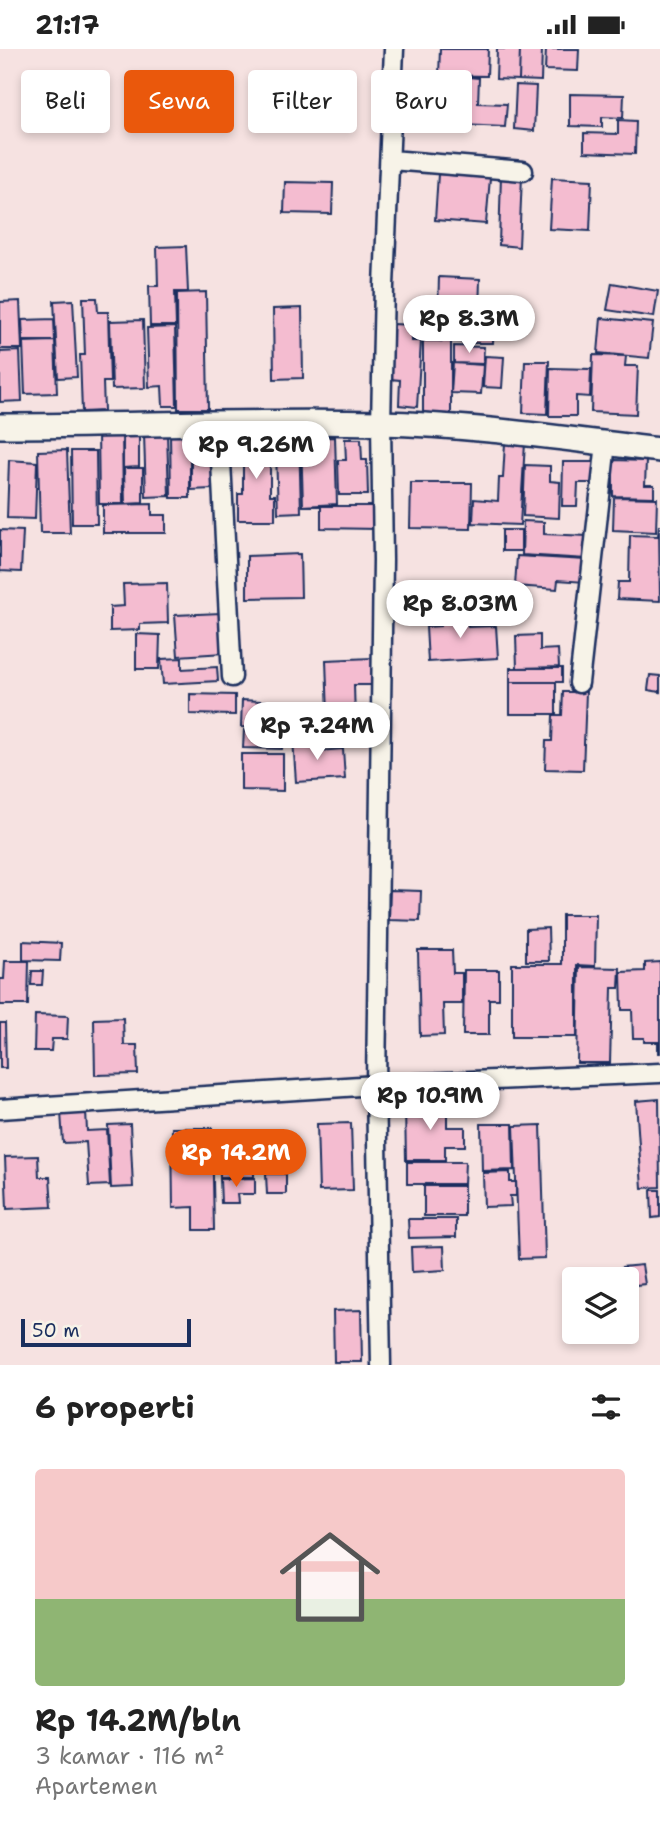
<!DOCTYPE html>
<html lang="id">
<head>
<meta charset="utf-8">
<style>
  :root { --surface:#fff; --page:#f6f6f6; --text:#222; --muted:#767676; --accent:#ea580c }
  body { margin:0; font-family:"Shantell Sans",sans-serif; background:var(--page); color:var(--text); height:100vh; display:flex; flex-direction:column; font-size:26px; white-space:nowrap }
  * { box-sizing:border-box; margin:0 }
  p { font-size:23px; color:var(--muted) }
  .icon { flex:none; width:38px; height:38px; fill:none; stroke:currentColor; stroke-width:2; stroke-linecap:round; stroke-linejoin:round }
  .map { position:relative; height:1316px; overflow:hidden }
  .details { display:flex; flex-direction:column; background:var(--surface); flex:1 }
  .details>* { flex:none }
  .hud { position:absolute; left:21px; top:21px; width:620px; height:63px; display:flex; gap:14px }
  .fabs { position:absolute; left:562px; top:1218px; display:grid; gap:14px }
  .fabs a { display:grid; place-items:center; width:77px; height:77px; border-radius:7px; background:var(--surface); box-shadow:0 4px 10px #0003; font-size:35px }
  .scale { position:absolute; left:21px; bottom:18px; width:170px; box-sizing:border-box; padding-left:7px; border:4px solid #1b2f5e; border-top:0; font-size:19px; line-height:24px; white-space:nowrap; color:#1b2f5e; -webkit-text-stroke:5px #f7f3e8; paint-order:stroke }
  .price { position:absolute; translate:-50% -60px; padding:0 16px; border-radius:24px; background:#fff; color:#222; font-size:23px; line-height:46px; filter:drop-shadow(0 2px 4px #0008) }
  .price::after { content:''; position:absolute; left:50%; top:42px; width:21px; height:16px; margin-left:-10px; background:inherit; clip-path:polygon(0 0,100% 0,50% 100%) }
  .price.current { background:var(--accent); color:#fff }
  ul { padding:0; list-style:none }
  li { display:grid; align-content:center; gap:14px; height:371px; padding:0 35px }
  li span { display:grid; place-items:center; height:217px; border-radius:7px; color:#555 }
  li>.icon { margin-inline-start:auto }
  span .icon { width:126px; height:126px; fill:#fffc; stroke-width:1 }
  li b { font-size:30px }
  h2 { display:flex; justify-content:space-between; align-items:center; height:84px; padding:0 35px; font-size:30px }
  .chip { padding:0 24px; border-radius:7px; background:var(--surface); box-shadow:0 4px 10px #0003; font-size:24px; line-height:63px }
  .chip.current { background:var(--accent); color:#fff }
  .status { display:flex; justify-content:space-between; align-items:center; height:49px; padding:0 35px; background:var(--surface); direction:ltr }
  .status svg { height:19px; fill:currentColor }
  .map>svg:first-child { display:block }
  .building { fill:#f4bcd0; stroke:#1b2f5e; stroke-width:2 }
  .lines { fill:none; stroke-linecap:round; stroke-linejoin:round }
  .minor-casing { stroke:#1b2f5e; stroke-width:23 }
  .tertiary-casing { stroke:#1b2f5e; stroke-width:28 }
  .minor { stroke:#f7f3e8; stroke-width:18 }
  .tertiary { stroke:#f7f3e8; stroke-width:23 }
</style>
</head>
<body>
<div class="status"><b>21:17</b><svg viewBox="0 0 49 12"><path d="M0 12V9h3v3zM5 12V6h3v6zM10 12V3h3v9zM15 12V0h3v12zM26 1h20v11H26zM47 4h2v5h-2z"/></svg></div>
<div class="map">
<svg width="660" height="1316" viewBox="0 0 660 1316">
  <rect width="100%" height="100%" fill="#f6e2e1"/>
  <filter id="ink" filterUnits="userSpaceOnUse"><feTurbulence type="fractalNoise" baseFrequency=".0143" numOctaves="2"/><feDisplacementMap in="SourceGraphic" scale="14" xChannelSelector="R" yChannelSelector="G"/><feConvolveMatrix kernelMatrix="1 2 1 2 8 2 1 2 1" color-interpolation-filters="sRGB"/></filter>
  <g filter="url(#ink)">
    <path class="building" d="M440 0H488L487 27 439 26Z
      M497 0H520L519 31 496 30Z
      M520 0H542L541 32 519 31Z
      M546 0H579L578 22 545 21Z
      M458 27 479 29 478 54 507 55 505 78 419 74 420 46 457 48Z
      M516 36 536 37 534 82 514 80Z
      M570 45 624 46 623 69 602 68V78L570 77Z
      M618 71 636 72 635 105 584 103V84L618 85Z
      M438 125 490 129 486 175 435 171Z
      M501 126 522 127 519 198 499 196Z
      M552 129 592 131 590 182 549 180Z
      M285 133 333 134 332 165 284 164Z
      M186 197 188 243H175L176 277H150L149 237H158L157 198Z
      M439 228 480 230 479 265 438 263Z
      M612 234 658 242 654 268 607 261Z
      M206 243 208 360H178L177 244Z
      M83 249H97L98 263H108L110 333H103L104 362 82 363 80 306H85Z
      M73 251 77 328 58 329 54 252Z
      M20 252 22 300H0V253Z
      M302 259 303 329 274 330 273 260Z
      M415 265 462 267 461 293 414 291Z
      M463 267H494L493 294H462Z
      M601 269 653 274 649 309 598 304Z
      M54 270 55 292H23L22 271Z
      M143 271 145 339 112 340 110 272Z
      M393 275 412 276V292H421L417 358 399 356 400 331 390 330Z
      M175 278 177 357H163L162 337 149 338 147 279Z
      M55 292 57 344 25 345 23 293Z
      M423 292H451V365H423Z
      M454 297 484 298 483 315 454 314Z
      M20 302 22 352 0 353V303Z
      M593 306 626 307 625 317H638L636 365 591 363Z
      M485 307 504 308 502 339 483 338Z
      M525 312H549L547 365 523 364Z
      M453 314 483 316 481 345 451 344Z
      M550 319 591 320 590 348 576 347V367H549Z
      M122 381 123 455H99L98 382Z
      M123 381H139V418L123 419Z
      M144 385H167L169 447 146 448Z
      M170 385H190V449H171Z
      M191 385H212V440L191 441Z
      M287 386H299L301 463 278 464 276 403 287 402Z
      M243 387H270V446H275V471H238V445H243Z
      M335 388 337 455 303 457 301 389Z
      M345 390H361L362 411H367L368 446H339L338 411H346Z
      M505 394H525L520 476 473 474 474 450 498 452 499 429H503Z
      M67 401 70 484H40L38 402Z
      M71 402H96L97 475H72Z
      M9 411 37 413 35 470 7 469Z
      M613 411 646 412 645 436H654V448L613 447Z
      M563 413H596V434H578L577 457H562Z
      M525 416 550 417V432L560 433 559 469 523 467Z
      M124 419H143V454L125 455Z
      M411 434H472L471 480 410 479Z
      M614 448 657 449 656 483 613 481Z
      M152 455V466H166V484H103V456Z
      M321 457H377V480L321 479Z
      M523 472 544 473V485L588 487 587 510 522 506Z
      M659 476 660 552 617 550 618 533H629L630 486 658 487Z
      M0 481 23 482 21 523 0 522Z
      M502 481H521V502H502Z
      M300 505 301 548 247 549V507Z
      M517 507 586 511 585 533 558 531 557 540 515 537Z
      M167 534 168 574 140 575V581L110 582V558L124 557 123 535Z
      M467 562 468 578 496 577 498 609 428 613 426 578 440 577 439 563Z
      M221 564 224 604 178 607 175 566Z
      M136 585 160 586 159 620H136Z
      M540 586V601L558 600 559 618 517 619 516 587Z
      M182 609V620L217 618 218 632 163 635 161 610Z
      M372 609 373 636H354L355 671H363V692L329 694 326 611Z
      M510 619H562V633H510Z
      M650 626 660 627V643L648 641Z
      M510 633H556V665H510Z
      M563 643H586L583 721 545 720 546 692H552L553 666H562Z
      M190 645 235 646V666L190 665Z
      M242 651 280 653 279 679 241 678Z
      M244 681 283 683 282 700 243 699Z
      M318 688 319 702 343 700 345 730 296 733 293 690Z
      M241 705H283V742L241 741Z
      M390 841 421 842 420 872 389 871Z
      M562 866H596L595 917 577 916V988H512V915H562Z
      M548 879 549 912H526V880Z
      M23 892 61 894 60 912 23 911Z
      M418 901H452L453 924H462V955H443L444 986 420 987Z
      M5 912H29L28 956H0V930H4Z
      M660 913V1004H658V993H644V989H633L632 961H622L621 923 645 922V914Z
      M579 918 620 919 619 939H612L610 1014H577Z
      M464 921H499V950H489V986H463Z
      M32 922H43L42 936H31Z
      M35 966 68 967 67 990H52L51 1002H34Z
      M123 969 124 996H137L138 1025 95 1026 94 970Z
      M0 974H5L6 1019H0Z
      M659 1050 660 1138 642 1139 636 1052Z
      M417 1052H447V1078H465V1097H445V1111H406L405 1058H417Z
      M86 1062 87 1082 107 1081 110 1136 89 1137 86 1093 63 1094 61 1063Z
      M351 1074 353 1141 319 1142 317 1075Z
      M130 1075 133 1138 111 1139 108 1076Z
      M481 1075H513L514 1121 482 1122Z
      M541 1076 545 1209 519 1210 514 1077Z
      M172 1079H212L214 1181H194V1158L173 1159Z
      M254 1093V1128H220L219 1094Z
      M38 1107 39 1128H50L52 1158 7 1160 5 1108Z
      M407 1113H465L464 1135H407Z
      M510 1123V1133H516V1147H510L511 1157 484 1158 483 1124Z
      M266 1125H286V1145H267Z
      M255 1129V1145H237L238 1154H221L220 1130Z
      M424 1137H464V1167H424Z
      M651 1141H660V1168L652 1169Z
      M408 1170H456V1188L409 1189Z
      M444 1197 445 1221 412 1223 411 1198Z
      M642 1216 645 1235 626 1237 622 1218Z
      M361 1261 362 1313H334L333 1262Z"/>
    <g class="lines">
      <defs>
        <path id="minor" d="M391 111 523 122
          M219 373 232 628
          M579 634 606 394
          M0 1060 376 1036 660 1024
          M381 1316 376 1036 383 511 381 374 384 237 394 0"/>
        <path id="tertiary" d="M0 377C126 377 252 371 379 374 473 376 567 390 660 401"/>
      </defs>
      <use href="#minor" class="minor-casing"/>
      <use href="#tertiary" class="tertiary-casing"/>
      <use href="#minor" class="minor"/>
      <use href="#tertiary" class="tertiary"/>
    </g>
  </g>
</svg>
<div class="fabs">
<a><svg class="icon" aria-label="layers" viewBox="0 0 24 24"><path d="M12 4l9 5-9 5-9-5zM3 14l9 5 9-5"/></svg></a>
</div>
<div class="scale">50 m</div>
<b class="price" style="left:469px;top:306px">Rp 8.3M</b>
<b class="price" style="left:256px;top:432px">Rp 9.26M</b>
<b class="price" style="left:460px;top:591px">Rp 8.03M</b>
<b class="price" style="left:317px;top:713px">Rp 7.24M</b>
<b class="price" style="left:430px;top:1083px">Rp 10.9M</b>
<b class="price current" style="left:236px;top:1140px">Rp 14.2M</b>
<div class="hud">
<a class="chip">Beli</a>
<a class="chip current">Sewa</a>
<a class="chip">Filter</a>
<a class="chip">Baru</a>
</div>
</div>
<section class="details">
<h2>6 properti<svg class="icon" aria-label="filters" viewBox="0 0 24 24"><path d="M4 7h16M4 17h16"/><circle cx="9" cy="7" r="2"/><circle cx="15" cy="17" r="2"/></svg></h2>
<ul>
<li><span style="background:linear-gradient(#f6c9c9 60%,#8fb573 0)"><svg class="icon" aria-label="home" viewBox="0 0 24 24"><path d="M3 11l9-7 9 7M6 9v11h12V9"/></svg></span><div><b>Rp 14.2M/bln</b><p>3 kamar · 116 m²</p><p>Apartemen</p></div></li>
</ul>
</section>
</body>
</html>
